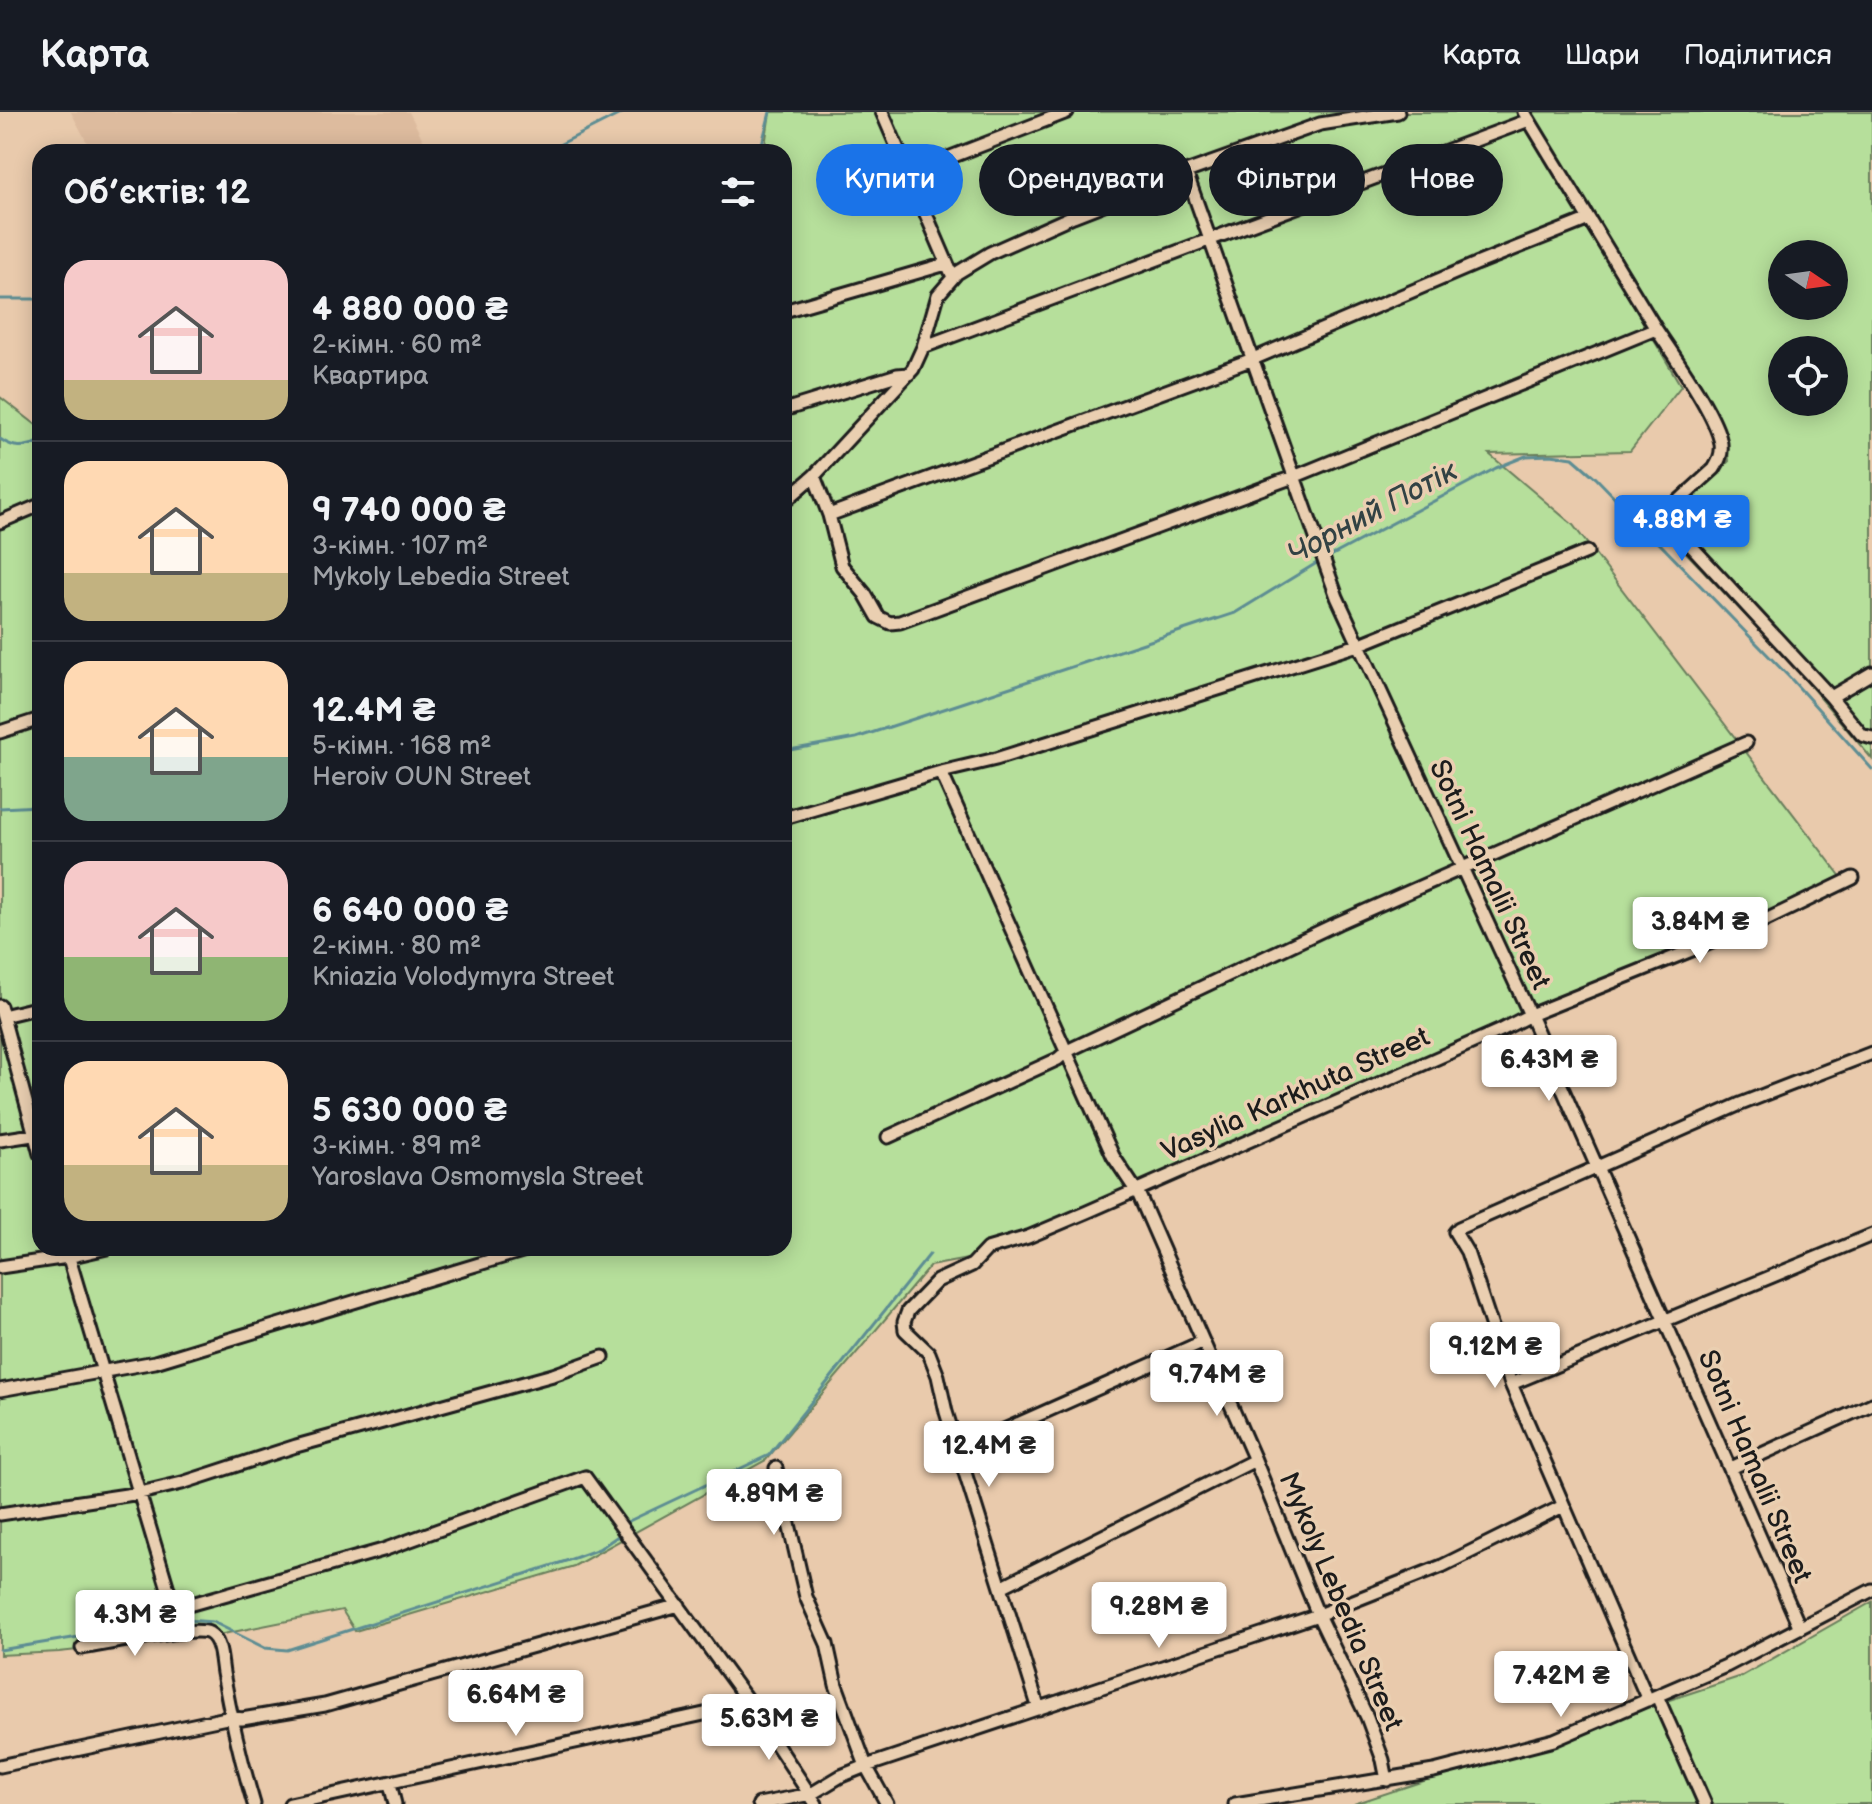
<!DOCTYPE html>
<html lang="uk">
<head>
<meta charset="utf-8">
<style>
  :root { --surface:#171b24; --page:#242831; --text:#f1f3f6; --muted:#9ea1a6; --line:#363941; --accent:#1a73e8 }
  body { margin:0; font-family:"Balsamiq Sans",sans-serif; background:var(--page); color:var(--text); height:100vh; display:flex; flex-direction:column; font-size:30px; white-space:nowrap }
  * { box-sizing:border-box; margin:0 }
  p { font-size:26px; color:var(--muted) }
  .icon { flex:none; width:44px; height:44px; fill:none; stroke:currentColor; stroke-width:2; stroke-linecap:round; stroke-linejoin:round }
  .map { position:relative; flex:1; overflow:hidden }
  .panel { position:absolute; left:32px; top:32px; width:760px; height:1112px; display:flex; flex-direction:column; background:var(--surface); border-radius:24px; box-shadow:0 4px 20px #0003 }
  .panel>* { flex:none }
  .guide { position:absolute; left:816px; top:32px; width:760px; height:72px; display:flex; gap:16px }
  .needle { width:52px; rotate:103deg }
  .fabs { position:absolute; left:1768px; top:128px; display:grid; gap:16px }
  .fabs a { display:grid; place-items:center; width:80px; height:80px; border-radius:50%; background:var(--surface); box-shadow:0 4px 20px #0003; font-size:40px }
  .price { position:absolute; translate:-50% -68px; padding:0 18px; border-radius:8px; background:#fff; color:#222; font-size:26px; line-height:52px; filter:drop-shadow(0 2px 4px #0008) }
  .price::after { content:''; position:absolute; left:50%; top:48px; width:24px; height:18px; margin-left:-12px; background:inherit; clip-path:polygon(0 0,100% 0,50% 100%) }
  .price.selected { background:var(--accent); color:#fff }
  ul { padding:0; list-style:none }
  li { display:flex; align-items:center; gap:24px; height:200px; padding:0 32px }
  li+li { border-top:2px solid var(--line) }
  li span { display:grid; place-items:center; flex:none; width:224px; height:160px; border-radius:24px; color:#555 }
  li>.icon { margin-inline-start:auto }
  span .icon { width:96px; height:96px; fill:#fffc; stroke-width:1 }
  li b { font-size:34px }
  h2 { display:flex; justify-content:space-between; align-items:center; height:96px; padding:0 32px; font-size:34px }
  .chip { padding:0 28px; border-radius:36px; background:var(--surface); box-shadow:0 4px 20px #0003; font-size:28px; line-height:72px }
  .chip.selected { background:var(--accent); color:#fff }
  header { display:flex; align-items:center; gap:48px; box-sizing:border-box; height:112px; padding:0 40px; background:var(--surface); border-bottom:2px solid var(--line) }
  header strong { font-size:38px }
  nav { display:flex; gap:44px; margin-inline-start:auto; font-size:28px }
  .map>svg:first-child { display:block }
  .built { fill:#ddbb9e }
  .green { fill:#b6df9b; stroke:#697e5c; stroke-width:2; fill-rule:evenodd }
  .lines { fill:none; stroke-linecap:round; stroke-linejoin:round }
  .stream { stroke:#5d8d93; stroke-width:3 }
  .street-casing { stroke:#1c1c1c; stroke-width:17 }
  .street { stroke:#eacfb1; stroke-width:11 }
  .labels { text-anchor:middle; stroke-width:7; stroke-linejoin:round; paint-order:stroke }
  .street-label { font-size:28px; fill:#1c1c1c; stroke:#eacfb1 }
  .water-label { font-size:30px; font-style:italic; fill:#324244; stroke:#eacfb1 }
</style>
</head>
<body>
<header>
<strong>Карта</strong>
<nav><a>Карта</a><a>Шари</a><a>Поділитися</a></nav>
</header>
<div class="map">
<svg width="1872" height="1692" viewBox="0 0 1872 1692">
  <rect width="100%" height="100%" fill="#e9caac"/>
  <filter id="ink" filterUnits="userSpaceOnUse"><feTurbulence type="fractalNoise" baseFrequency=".0125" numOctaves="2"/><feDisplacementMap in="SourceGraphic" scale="16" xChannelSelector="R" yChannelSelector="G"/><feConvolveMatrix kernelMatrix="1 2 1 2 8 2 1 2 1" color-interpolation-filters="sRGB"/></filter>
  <g filter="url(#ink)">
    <path class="built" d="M71 0H409L429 40H92Z"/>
    <path class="green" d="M770 0H1519L1681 274 1630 339 1489 342 1573 413 1845 770 989 1143 930 1154 766 1348 574 1454 355 1519 342 1498 218 1523 59 1540 0 1543V285L40 316V1136H784V40H764Z
      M1530 0H1872V647L1796 557 1661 414 1729 349 1726 321ZM1782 142H1834V194H1782ZM1782 238H1834V290H1782Z
      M1872 1490V1692H1354L1742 1564Z"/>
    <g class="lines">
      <path class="stream" d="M545 40 624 0
        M760 40 770 0
        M0 187H40
        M0 327C15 337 23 336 40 330
        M1327 446 1496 356 1526 344 1551 343 1573 346 1596 366 1793 569 1872 657
        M784 639 856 626 1235 501 1320 449
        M0 696 40 694
        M627 1410 769 1343 930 1142
        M187 1508 213 1510 265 1536 287 1538 569 1448 599 1437 618 1424
        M0 1538 169 1510"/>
      <defs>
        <path id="street" d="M882 0 953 165
          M1186 60 1337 485 1530 903 1800 1516
          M907 62 1067 0
          M784 199 946 152
          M1656 217C1674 244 1712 297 1720 327 1723 337 1720 348 1714 357L1672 395 1671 412 1831 585 1862 623 1872 626
          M923 235 1529 8
          M784 298 897 263 909 262
          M814 364 829 403 842 454 865 482 878 505 890 511 900 510 1296 364 1656 217 1524 0
          M784 390 814 364 913 257 923 235 938 183 957 161 990 141 1073 104 1186 60 1320 12 1398 0
          M829 403 1253 247 1476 152 1589 107
          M0 410 40 393
          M1831 585 1872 561
          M0 620 40 607
          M941 660 1113 1044 1139 1083 1255 1348 1318 1503 1367 1605 1383 1648 1387 1668
          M784 706 941 660 996 647 1358 533 1587 440
          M0 894 40 1042
          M3 904 40 895
          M888 1025 1058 947 1067 939 1338 811 1746 631
          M0 1028 39 1022
          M66 1136 174 1497 383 1438 585 1365 750 1592 816 1692
          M0 1155 68 1145 107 1136
          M1511 1272 1872 1123
          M0 1278 155 1250 532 1136
          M959 1338 1202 1230
          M776 1356 806 1485 827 1532 836 1573 866 1654 887 1692
          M1731 1356 1872 1292
          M0 1402 140 1381 182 1371 296 1334 553 1263 603 1245
          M1001 1475 1255 1348
          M82 1536C103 1533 194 1513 209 1521 221 1528 221 1549 223 1561 231 1605 241 1649 254 1692
          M1657 1584 1705 1692
          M1648 1588 1511 1272 1467 1140 1455 1120 1459 1116 1738 993 1872 941
          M1039 1597 946 1300 938 1264 929 1241 905 1218 904 1210 908 1199 937 1169 972 1153 987 1137 1028 1125 1087 1100 1501 918 1530 903 1764 809 1853 766
          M0 1654 231 1605 242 1607 325 1593 679 1493
          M390 1672 395 1692
          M290 1692 750 1592
          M759 1692 811 1682 841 1664 866 1654 1318 1503 1442 1454 1563 1394
          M1235 1692 1434 1659 1554 1628 1726 1554 1872 1478"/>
      </defs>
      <use href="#street" class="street-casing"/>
      <use href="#street" class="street"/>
    </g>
  </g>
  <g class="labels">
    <g class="street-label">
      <text transform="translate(1491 762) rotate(65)" y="10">Sotni Hamalii Street</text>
      <text transform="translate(1295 981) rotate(-24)" y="10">Vasylia Karkhuta Street</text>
      <text transform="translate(1756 1354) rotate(67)" y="10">Sotni Hamalii Street</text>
      <text transform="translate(1342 1489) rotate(67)" y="10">Mykoly Lebedia Street</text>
    </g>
    <g class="water-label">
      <text transform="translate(1372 400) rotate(-28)" y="10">Чорний Потік</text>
    </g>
  </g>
</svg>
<div class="fabs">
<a><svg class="needle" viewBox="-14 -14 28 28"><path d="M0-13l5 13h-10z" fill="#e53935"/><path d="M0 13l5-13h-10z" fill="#9ea1a6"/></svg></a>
<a><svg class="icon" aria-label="locate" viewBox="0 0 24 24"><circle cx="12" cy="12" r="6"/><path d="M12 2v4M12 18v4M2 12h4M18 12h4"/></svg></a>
</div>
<b class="price selected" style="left:1682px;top:451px">4.88M ₴</b>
<b class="price" style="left:1700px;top:853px">3.84M ₴</b>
<b class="price" style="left:1549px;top:991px">6.43M ₴</b>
<b class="price" style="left:1495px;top:1278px">9.12M ₴</b>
<b class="price" style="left:1217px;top:1306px">9.74M ₴</b>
<b class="price" style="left:989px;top:1377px">12.4M ₴</b>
<b class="price" style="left:774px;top:1425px">4.89M ₴</b>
<b class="price" style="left:1159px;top:1538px">9.28M ₴</b>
<b class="price" style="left:135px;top:1546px">4.3M ₴</b>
<b class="price" style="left:1561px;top:1607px">7.42M ₴</b>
<b class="price" style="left:516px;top:1626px">6.64M ₴</b>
<b class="price" style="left:769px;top:1650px">5.63M ₴</b>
<div class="guide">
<a class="chip selected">Купити</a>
<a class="chip">Орендувати</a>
<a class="chip">Фільтри</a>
<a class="chip">Нове</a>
</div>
<section class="panel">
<h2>Об’єктів: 12<svg class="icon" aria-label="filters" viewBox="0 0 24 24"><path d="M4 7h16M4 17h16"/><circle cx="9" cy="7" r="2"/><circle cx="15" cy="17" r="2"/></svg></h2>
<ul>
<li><span style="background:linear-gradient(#f6c9c9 75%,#c2b280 0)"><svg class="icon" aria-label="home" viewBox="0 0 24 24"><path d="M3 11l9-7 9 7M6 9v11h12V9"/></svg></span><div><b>4 880 000 ₴</b><p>2-кімн. · 60 m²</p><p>Квартира</p></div></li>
<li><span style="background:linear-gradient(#ffd9b3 70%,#c2b280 0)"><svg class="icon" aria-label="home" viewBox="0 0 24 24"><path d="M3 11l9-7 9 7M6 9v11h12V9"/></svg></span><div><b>9 740 000 ₴</b><p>3-кімн. · 107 m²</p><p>Mykoly Lebedia Street</p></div></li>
<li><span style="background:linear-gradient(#ffd9b3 60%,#7fa58c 0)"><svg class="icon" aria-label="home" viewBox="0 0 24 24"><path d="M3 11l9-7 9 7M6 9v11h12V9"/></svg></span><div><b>12.4M ₴</b><p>5-кімн. · 168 m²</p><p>Heroiv OUN Street</p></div></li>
<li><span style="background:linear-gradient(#f6c9c9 60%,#8fb573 0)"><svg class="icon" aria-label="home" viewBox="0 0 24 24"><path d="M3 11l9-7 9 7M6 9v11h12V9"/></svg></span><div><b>6 640 000 ₴</b><p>2-кімн. · 80 m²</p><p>Kniazia Volodymyra Street</p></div></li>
<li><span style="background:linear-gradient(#ffd9b3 65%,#c2b280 0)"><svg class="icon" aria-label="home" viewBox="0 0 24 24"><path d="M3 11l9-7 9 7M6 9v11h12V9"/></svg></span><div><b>5 630 000 ₴</b><p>3-кімн. · 89 m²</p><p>Yaroslava Osmomysla Street</p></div></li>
</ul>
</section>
</div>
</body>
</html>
